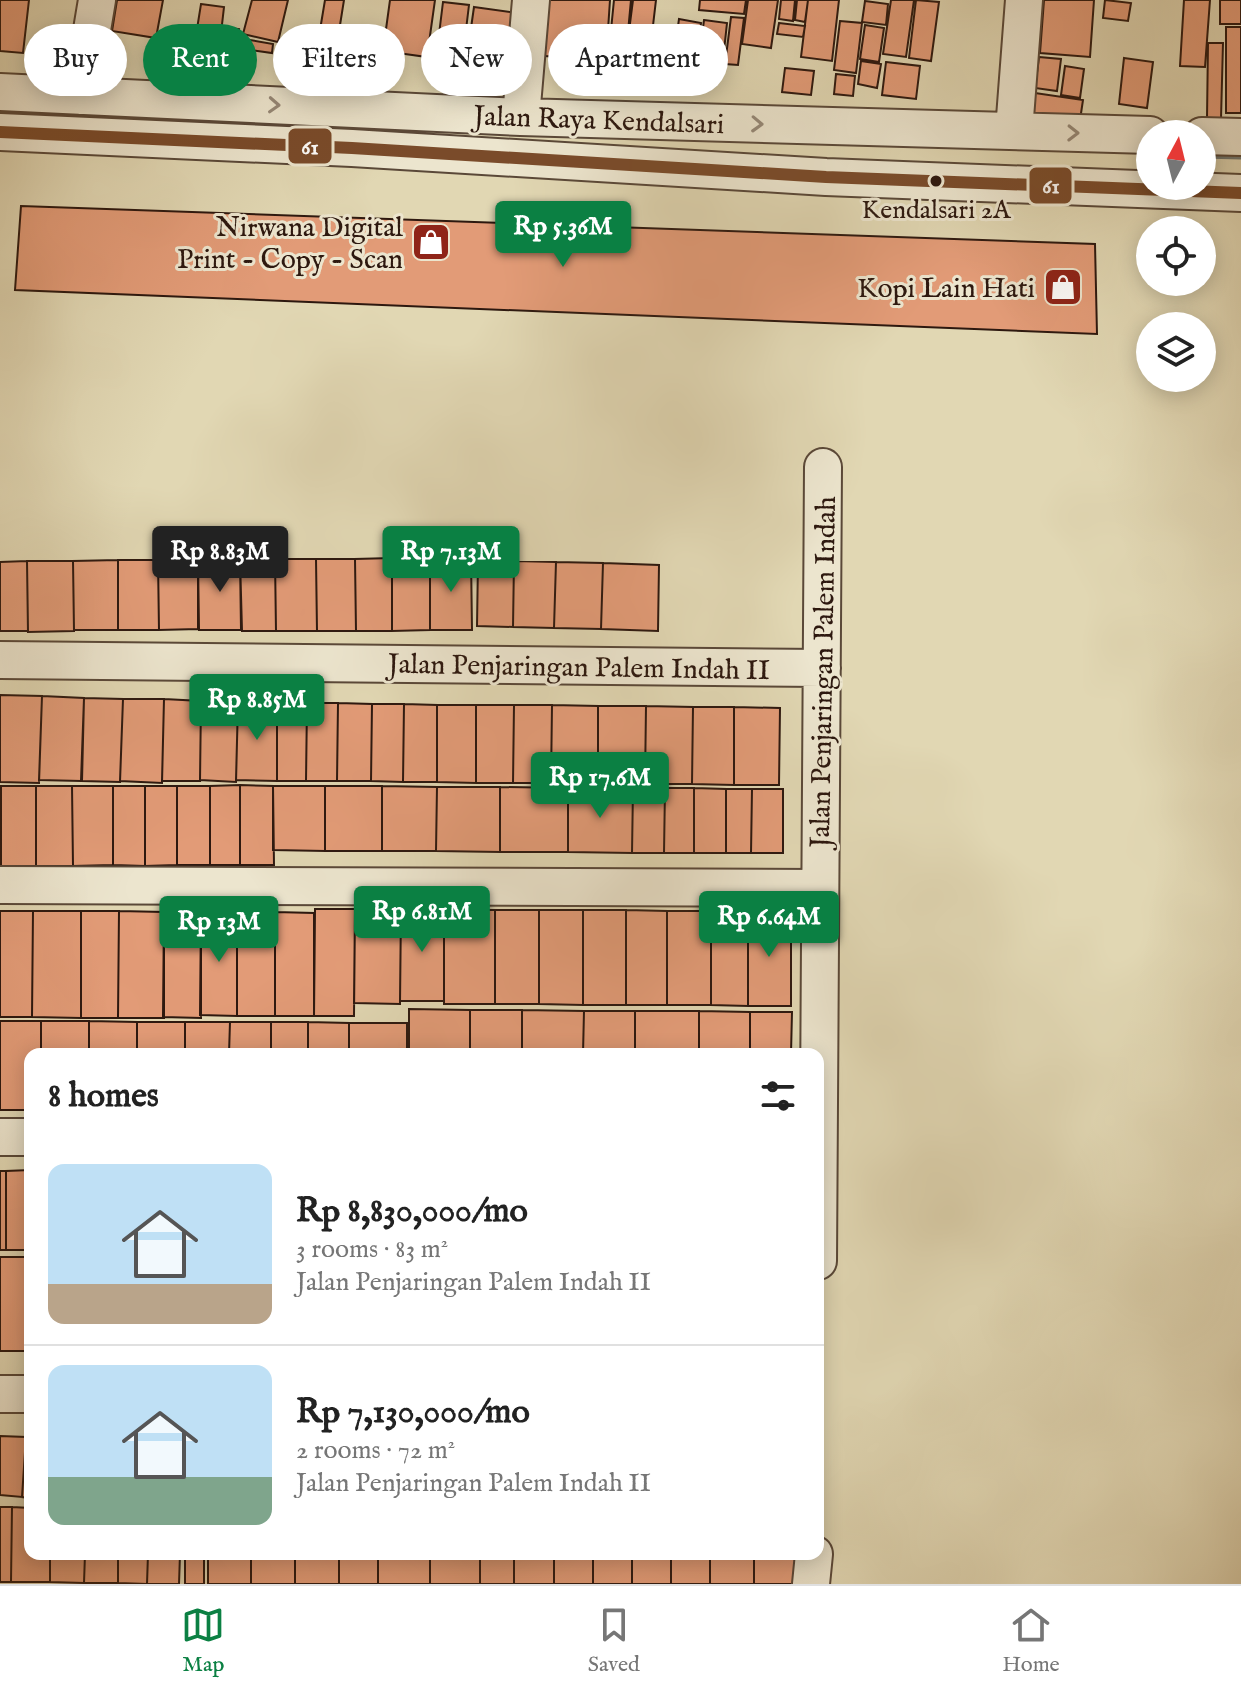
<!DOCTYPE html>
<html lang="en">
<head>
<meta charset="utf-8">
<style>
  :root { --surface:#fff; --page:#f2f2f2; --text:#222; --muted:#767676; --line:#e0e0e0; --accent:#0b8043 }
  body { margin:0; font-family:"IM FELL English",serif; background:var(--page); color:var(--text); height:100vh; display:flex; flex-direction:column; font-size:30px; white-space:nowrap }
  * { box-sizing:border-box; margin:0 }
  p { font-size:26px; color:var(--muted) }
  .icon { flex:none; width:44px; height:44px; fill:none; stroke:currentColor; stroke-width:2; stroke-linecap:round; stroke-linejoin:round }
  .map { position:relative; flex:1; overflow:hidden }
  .sheet { position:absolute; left:24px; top:1048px; width:800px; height:512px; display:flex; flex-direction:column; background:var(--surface); border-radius:16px; box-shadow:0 4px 20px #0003 }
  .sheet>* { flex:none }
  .top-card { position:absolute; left:24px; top:24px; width:800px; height:72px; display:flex; gap:16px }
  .needle { width:52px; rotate:7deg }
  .tools { position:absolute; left:1136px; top:120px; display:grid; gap:16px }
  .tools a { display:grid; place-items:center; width:80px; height:80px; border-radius:50%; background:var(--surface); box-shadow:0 4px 20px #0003; font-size:40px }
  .price { position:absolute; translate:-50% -68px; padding:0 18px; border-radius:8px; background:var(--accent); color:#fff; font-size:26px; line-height:52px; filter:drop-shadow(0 2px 4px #0008) }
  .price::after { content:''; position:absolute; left:50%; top:48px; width:24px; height:18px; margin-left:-12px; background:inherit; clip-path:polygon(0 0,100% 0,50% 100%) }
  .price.on { background:#222; color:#fff }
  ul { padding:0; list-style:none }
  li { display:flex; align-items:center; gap:24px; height:200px; padding:0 24px }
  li+li { border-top:2px solid var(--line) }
  li span { display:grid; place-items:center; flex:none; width:224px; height:160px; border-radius:16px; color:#555 }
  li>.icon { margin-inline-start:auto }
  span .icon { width:96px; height:96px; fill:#fffc; stroke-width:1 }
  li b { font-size:34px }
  h2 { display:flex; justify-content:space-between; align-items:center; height:96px; padding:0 24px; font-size:34px }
  .chip { padding:0 28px; border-radius:36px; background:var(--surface); box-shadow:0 4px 20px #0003; font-size:28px; line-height:72px }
  .chip.on { background:var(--accent); color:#fff }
  .dock { display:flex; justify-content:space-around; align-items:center; height:112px; border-top:2px solid var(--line); background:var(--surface); font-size:22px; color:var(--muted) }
  .dock a { display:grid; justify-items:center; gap:4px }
  .dock .on { color:var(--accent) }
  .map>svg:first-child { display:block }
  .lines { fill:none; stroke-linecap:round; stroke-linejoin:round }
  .stream { stroke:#6e7774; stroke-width:9 }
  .building { fill:#e29b77; stroke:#2d180f; stroke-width:2 }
  .minor-casing { stroke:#5a4838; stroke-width:40 }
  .minor { stroke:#ece5ce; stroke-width:36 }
  .bus-1-casing { stroke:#ece5ce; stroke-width:18 }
  .bus-1 { stroke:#7a4b2a; stroke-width:12 }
  .oneway { stroke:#968978 }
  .bus-dot { fill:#2d180f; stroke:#ece5ce; stroke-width:3 }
  .labels { text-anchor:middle; stroke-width:6; stroke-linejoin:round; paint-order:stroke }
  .bus-label { font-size:26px; fill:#2d180f; stroke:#ece5ce }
  .street-label { font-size:28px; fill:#2d180f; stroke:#ece5ce }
  .poi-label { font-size:28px; fill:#2d180f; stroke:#ece5ce; text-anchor:end }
  .line-badge { stroke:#ece5ce; stroke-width:3 }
  .badge-label { font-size:22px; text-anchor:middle; font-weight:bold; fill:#fff }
</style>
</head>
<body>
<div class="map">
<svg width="1241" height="1584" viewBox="0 0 1241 1584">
  <rect width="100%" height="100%" fill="#e1d7b3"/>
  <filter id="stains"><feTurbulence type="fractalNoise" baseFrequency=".0025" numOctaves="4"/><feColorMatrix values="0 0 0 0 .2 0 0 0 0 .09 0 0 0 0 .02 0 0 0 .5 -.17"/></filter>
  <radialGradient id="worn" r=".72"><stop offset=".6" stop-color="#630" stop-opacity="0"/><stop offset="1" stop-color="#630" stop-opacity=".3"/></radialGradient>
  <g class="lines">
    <path class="stream" d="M0 111 200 119
      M1202 154 1241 155"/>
  </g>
  <path class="building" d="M0 0H29L23 53 0 51Z
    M117 0H163L156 38 112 31Z
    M252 0H288L278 42 243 34Z
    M325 0H344L333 69 314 66Z
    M390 0H435L427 57 383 51Z
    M534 0H610L606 60 529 55Z
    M614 0H631L628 32 611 30Z
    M633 0H656L652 34 629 31Z
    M700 0H746L744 14 699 10Z
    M748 0H778L771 48 742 44Z
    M781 0H795L793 21 779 19Z
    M797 0H808L805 22 795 20Z
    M808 0H839L832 61 801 57Z
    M891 0H914L906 57 883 54Z
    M916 0 939 2 931 61 909 58Z
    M1044 0H1094L1090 57 1040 53Z
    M1105 0 1131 3 1128 21 1103 18Z
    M1184 0H1210L1205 67 1180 66Z
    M1220 0H1241V24H1220Z
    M865 1 888 4 886 25 862 22Z
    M443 2 469 5 460 79 434 75Z
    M201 4 224 7 221 33 197 29Z
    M474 7 518 13 510 70 466 63Z
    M731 17 744 18 738 65 725 64Z
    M679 19 701 23 693 80 671 77Z
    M704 20 727 23 721 78 697 75Z
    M840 21 862 23 856 73 834 70Z
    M779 23 805 26 803 37 777 34Z
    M865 25 884 28 879 62 860 59Z
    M223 27 239 29 234 66 218 64Z
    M1226 27H1241V113H1226Z
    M611 34 653 37 649 90 606 86Z
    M244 39 273 44 272 53 243 49Z
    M1208 43H1223L1221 119 1207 118Z
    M1039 57 1061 59 1057 91 1035 88Z
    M1124 58 1153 62 1147 108 1119 104Z
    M861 61 881 64 877 88 858 84Z
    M886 62 920 66 916 99 882 95Z
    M1065 66 1084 69 1080 98 1061 95Z
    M785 68 814 71 811 95 782 92Z
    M836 74 855 76 853 96 834 94Z
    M1035 93 1083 100 1080 120 1032 113Z
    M21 206 1095 244 1097 334 15 290Z
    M471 557 472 630H430V558Z
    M392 558H430V630L392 631Z
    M392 558V631H356L355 559Z
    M198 559V629L159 630 158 560Z
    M198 559H240L241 630H199Z
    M240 559H275L276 631H242Z
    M275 559H316L317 631H276Z
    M316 559H355L356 631H317Z
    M118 560V630H74L73 561Z
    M118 560H158L159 630H118Z
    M27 561H73L74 631 28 632Z
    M27 561 28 631H0V562Z
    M478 561H514L513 627 477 626Z
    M514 561 556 562 554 628 513 627Z
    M556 562 603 563 601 629 554 628Z
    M603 563 659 565 658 631 601 629Z
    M0 695 42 696 39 783 0 782Z
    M42 696 84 698 81 781 39 780Z
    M84 698 123 699 120 782 82 781Z
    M123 699H164L162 783 120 781Z
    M164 699 201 701 200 781H162Z
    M201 701 238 702 236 782 200 780Z
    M238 702 277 703V781L236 780Z
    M277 703H307L306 781H277Z
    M307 703H338L337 781H306Z
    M338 703 372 704 371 781H337Z
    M372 704H404L403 782 371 781Z
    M404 704 437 705V782H403Z
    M437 705H476V783L437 782Z
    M476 705H514L513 783H476Z
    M514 705H552L551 783H513Z
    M552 705 598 706V783H551Z
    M598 706H646L645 784 598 783Z
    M646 706 693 707 692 784H645Z
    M693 707H734V785L692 784Z
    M734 707 780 708 779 785H734Z
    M240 785V865H210V786Z
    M240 785 273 786 274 865H240Z
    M0 786H1V866H0Z
    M1 786H36V866H1Z
    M36 786H72L73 866H36Z
    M72 786H113V865L73 866Z
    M113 786H145V866L113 865Z
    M145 786H177V865L145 866Z
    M177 786H210V865H177Z
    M273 786H325V851L273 850Z
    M325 786H382V851H325Z
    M382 786 437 787 436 851H382Z
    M437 787H500V852L436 851Z
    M500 787 568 788V852H500Z
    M568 788H633L632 853 568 852Z
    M633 788H665L664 853H632Z
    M665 788H694V853H664Z
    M694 788 726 789V853H694Z
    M726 789H752L751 853H726Z
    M752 789H783V853H751Z
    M401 907 444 908V1001H400Z
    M355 908H401L400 1004 354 1003Z
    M315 909H355L354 1016H314Z
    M444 910H495V1004H444Z
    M495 910H539V1004H495Z
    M539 910H583V1005L539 1004Z
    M583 910H626V1005H583Z
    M626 910 667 911V1005H626Z
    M0 911H33L32 1017H0Z
    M33 911H81V1018L32 1017Z
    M81 911H119L118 1018H81Z
    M119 911 164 912V1018H118Z
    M667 911H711V1005H667Z
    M711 911H748V1006L711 1005Z
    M748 911 791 912V1006H748Z
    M164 912H201V1018L163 1017Z
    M201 912H237V1016L200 1015Z
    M237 912H275V1016H237Z
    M275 912 314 913V1016H275Z
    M409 1009 470 1010V1054H409Z
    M470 1010H522V1054H470Z
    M522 1010 584 1011 583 1054H522Z
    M584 1011H635V1054H583Z
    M635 1011H699V1054H635Z
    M699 1011 750 1012V1054H699Z
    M750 1012H792L791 1054H750Z
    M0 1021H41V1054H30V1110H0Z
    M41 1021H89V1054H41Z
    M89 1021 137 1022V1054H89Z
    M137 1022H185V1054H137Z
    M185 1022H230L229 1054H185Z
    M230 1022H271V1054H229Z
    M271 1022H308V1054H271Z
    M308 1022 349 1023V1054H308Z
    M349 1023H407V1054H349Z
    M30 1170V1250H6V1171Z
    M0 1171H6V1250H0Z
    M0 1257H30V1351H0Z
    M0 1436 26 1437 22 1497 0 1495Z
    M26 1437 30 1438V1498L22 1497Z
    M0 1507H12L11 1582H0Z
    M12 1507 30 1508V1554H50V1582H11Z
    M50 1554H85L84 1583 50 1582Z
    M85 1554H118V1583H84Z
    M118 1554H148L147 1584 118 1583Z
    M148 1554H180L179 1584H147Z
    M185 1554H204V1584H185Z
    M208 1554H251V1584H208Z
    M251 1554H295V1584H251Z
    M295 1554H339V1584H295Z
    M339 1554H378V1584H339Z
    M378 1554H430V1584H378Z
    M430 1554H480V1584H430Z
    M480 1554H514V1584H480Z
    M514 1554H554V1584H514Z
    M554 1554H593V1584H554Z
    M593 1554H632V1584H593Z
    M632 1554H671V1584H632Z
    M671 1554H710V1584H671Z
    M710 1554H754V1584H710Z
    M754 1554H799V1584H754Z"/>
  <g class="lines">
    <defs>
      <path id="minor" d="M0 92 521 117 1150 135
        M81 96 97 0
        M521 117 531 0
        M1014 131 1024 0
        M0 132 352 148 826 177 1241 193
        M1202 136 1241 137
        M0 660 822 668
        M0 885 820 888
        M0 1137H30
        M818 1261 823 467
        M0 1394H30
        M811 1584 814 1554"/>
    </defs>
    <use href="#minor" class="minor-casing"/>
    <use href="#minor" class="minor"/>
    <defs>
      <path id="bus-1" d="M0 132 352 148 826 177 1241 193"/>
    </defs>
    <use href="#bus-1" class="bus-1-casing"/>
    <use href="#bus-1" class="bus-1"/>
  </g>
  <defs><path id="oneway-chevron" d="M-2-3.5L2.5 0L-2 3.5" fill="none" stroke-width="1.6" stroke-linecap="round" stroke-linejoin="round" transform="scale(2)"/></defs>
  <g class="oneway">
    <use href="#oneway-chevron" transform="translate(274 105) rotate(3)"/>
    <use href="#oneway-chevron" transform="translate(757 124) rotate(2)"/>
    <use href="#oneway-chevron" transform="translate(1073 133) rotate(1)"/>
  </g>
  <defs>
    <symbol id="shop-square" viewBox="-11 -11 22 22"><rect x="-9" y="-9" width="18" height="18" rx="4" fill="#8f2418" stroke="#ece5ce"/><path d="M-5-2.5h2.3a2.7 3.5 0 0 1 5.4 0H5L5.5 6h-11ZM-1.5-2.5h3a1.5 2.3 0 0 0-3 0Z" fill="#fff"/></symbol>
  </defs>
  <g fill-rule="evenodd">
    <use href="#shop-square" x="409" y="220" width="44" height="44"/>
    <use href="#shop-square" x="1041" y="265" width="44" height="44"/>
  </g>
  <circle class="bus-dot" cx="936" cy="181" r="7"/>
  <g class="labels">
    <g class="bus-label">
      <text x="936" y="218">Kendalsari 2A</text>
    </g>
    <g class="street-label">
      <text transform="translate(599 119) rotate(2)" y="10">Jalan Raya Kendalsari</text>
      <text transform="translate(579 666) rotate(1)" y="10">Jalan Penjaringan Palem Indah II</text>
      <text transform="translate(822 672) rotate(-89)" y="10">Jalan Penjaringan Palem Indah</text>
    </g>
    <g class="poi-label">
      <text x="403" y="236">Nirwana Digital<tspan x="403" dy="32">Print - Copy - Scan</tspan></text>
      <text x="1035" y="297">Kopi Lain Hati</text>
    </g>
  </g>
  <g class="line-badge">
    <rect x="287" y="127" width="46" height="38" rx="8" fill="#7a4b2a"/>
    <rect x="1028" y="166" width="45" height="39" rx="8" fill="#7a4b2a"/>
  </g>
  <g class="badge-label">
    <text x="310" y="154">61</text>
    <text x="1051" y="193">61</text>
  </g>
  <rect width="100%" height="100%" filter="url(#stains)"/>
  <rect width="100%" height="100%" fill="url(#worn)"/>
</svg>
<div class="tools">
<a><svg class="needle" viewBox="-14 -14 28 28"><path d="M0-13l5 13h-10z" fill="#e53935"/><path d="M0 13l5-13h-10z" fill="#767676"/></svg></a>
<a><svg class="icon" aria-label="locate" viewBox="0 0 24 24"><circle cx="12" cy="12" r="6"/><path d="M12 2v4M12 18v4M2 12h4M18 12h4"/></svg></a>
<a><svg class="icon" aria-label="layers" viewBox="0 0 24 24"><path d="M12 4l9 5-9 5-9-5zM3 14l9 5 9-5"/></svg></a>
</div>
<b class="price" style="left:563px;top:269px">Rp 5.36M</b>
<b class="price on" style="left:220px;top:594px">Rp 8.83M</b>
<b class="price" style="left:451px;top:594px">Rp 7.13M</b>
<b class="price" style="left:257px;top:742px">Rp 8.85M</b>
<b class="price" style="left:600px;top:820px">Rp 17.6M</b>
<b class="price" style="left:422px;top:954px">Rp 6.81M</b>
<b class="price" style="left:769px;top:959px">Rp 6.64M</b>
<b class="price" style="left:219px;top:964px">Rp 13M</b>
<div class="top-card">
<a class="chip">Buy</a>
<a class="chip on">Rent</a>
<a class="chip">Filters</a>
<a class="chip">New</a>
<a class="chip">Apartment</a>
</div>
<section class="sheet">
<h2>8 homes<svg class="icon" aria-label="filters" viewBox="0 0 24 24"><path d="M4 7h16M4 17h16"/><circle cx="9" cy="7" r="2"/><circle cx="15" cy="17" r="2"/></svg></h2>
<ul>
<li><span style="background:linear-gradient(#bfe0f5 75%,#b9a48a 0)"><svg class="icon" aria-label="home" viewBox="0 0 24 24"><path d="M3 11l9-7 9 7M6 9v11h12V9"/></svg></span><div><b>Rp 8,830,000/mo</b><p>3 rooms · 83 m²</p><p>Jalan Penjaringan Palem Indah II</p></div></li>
<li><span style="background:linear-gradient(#bfe0f5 70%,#7fa58c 0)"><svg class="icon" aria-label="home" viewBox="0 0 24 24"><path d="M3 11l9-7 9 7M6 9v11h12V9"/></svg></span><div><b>Rp 7,130,000/mo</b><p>2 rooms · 72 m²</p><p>Jalan Penjaringan Palem Indah II</p></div></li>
</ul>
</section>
</div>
<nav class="dock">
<a class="on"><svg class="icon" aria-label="map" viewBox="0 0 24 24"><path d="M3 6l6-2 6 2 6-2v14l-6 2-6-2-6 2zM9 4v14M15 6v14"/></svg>Map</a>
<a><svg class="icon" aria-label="saved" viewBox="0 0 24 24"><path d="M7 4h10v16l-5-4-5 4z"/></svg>Saved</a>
<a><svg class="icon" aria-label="home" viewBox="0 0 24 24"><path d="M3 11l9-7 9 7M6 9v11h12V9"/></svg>Home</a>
</nav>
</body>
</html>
